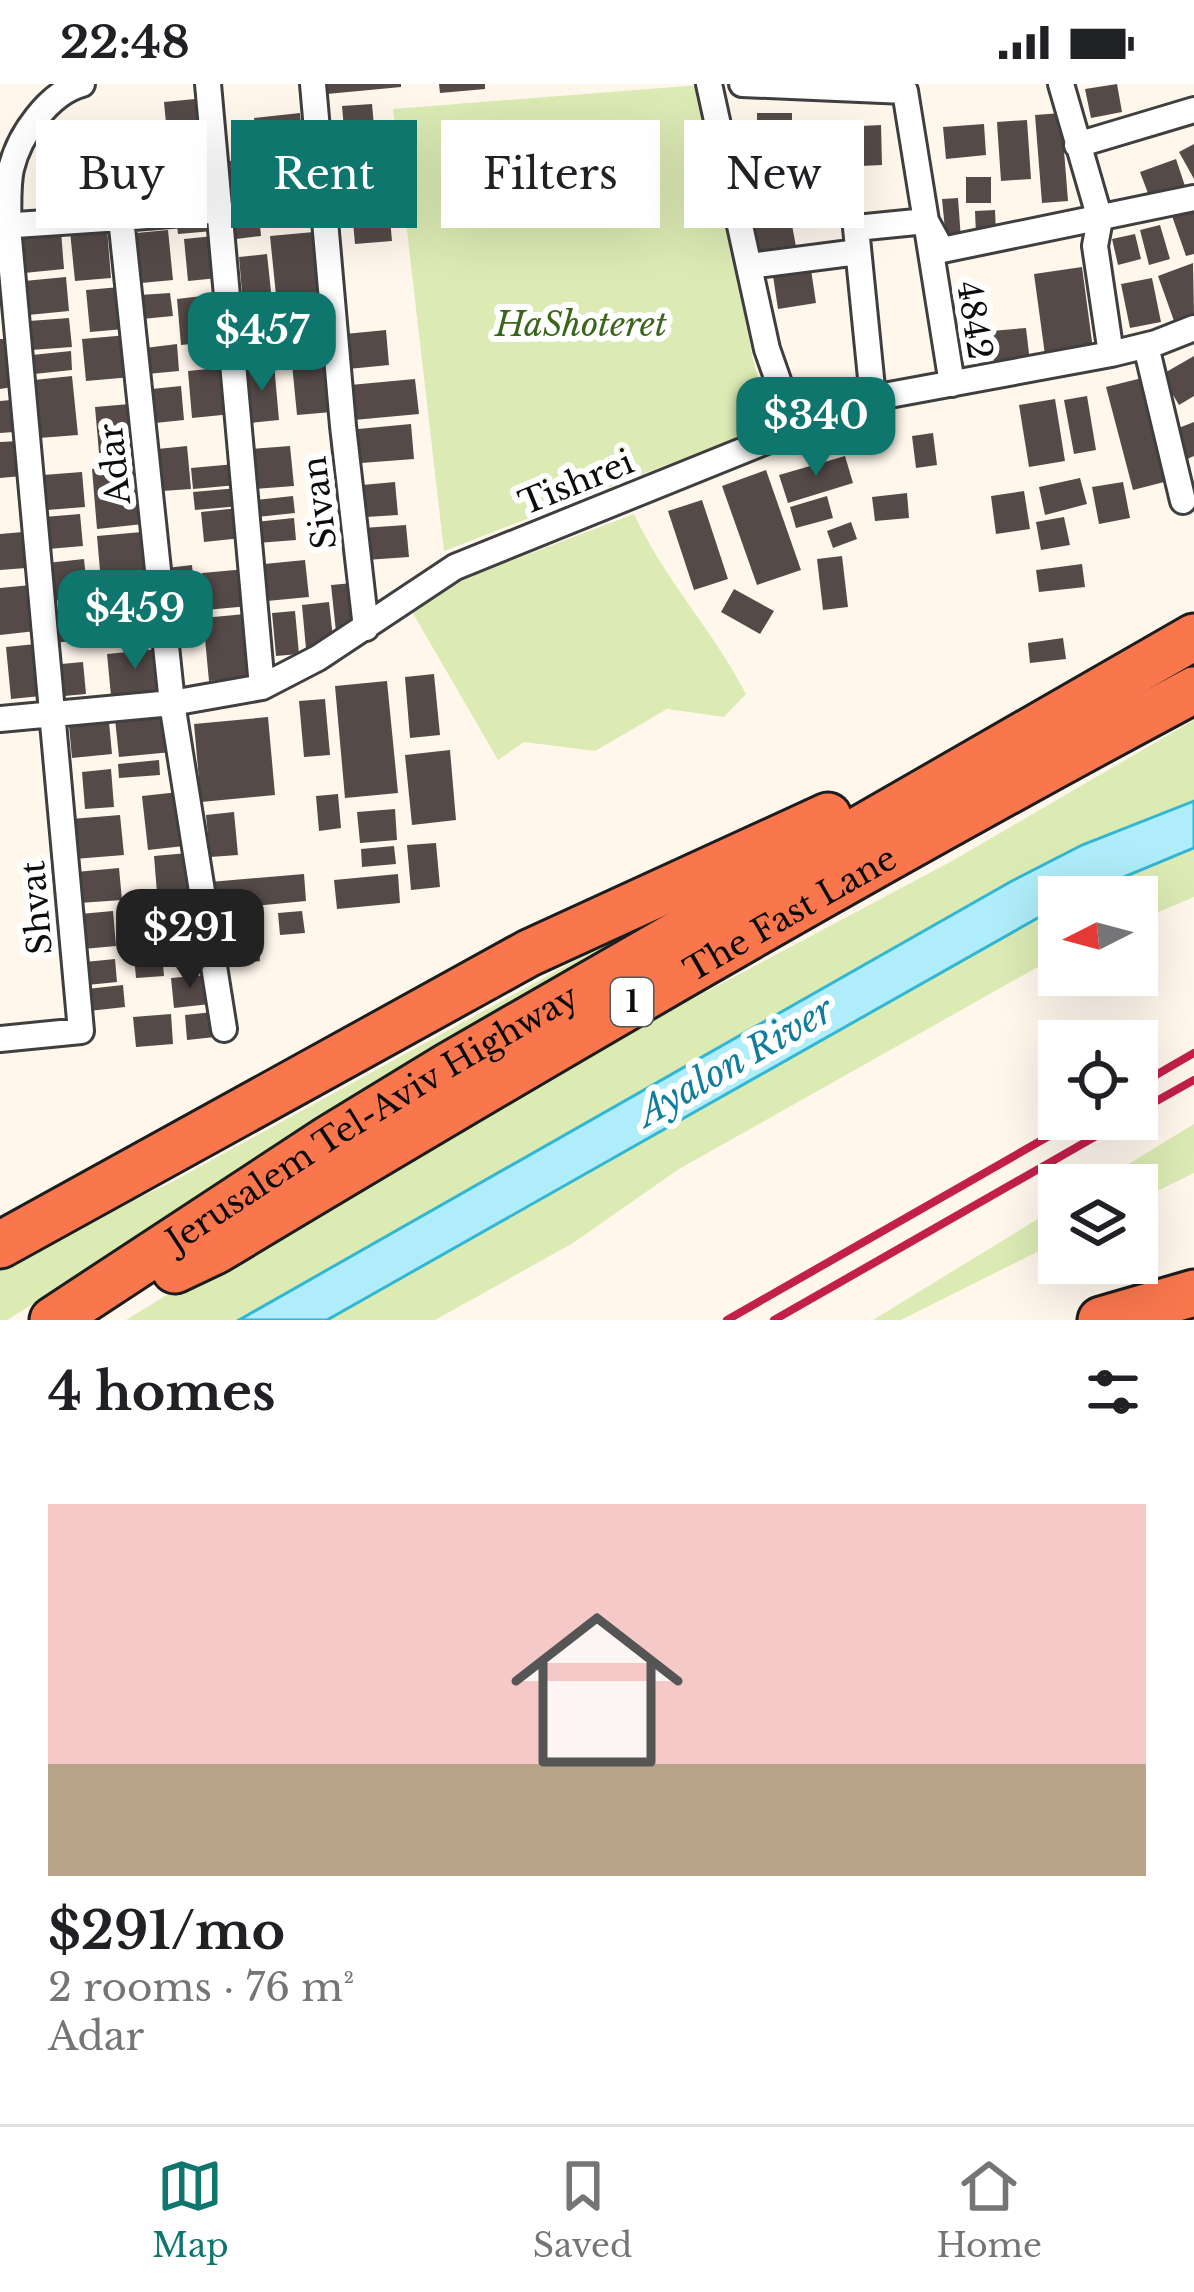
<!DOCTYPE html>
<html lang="en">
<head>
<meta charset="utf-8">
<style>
  :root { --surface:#fff; --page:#f2f2f2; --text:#202124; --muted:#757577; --line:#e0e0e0; --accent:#0f766e }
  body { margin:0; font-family:"Libre Baskerville",serif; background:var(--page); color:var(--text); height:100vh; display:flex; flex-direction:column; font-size:45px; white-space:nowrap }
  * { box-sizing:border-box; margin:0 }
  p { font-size:39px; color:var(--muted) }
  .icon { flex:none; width:66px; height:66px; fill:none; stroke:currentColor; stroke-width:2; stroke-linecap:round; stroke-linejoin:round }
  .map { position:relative; height:1236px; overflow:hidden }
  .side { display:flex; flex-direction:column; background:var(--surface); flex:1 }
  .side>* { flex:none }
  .guide { position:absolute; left:36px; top:36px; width:1122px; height:108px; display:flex; gap:24px }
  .needle { width:78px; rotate:264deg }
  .controls { position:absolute; left:1038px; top:792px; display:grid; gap:24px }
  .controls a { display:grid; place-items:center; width:120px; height:120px; border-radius:0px; background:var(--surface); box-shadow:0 12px 48px #0002; font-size:60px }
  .price { position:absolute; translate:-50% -102px; padding:0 27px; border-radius:24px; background:var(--accent); color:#fff; font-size:39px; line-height:78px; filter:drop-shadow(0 3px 6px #0008) }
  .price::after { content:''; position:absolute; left:50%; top:72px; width:36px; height:27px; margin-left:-18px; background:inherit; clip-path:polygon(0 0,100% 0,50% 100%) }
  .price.active { background:#222; color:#fff }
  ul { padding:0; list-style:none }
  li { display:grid; align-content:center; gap:24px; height:636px; padding:0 48px }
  li span { display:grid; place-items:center; height:372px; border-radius:0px; color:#555 }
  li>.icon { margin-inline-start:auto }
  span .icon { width:216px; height:216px; fill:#fffc; stroke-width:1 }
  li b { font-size:51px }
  h2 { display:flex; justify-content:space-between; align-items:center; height:144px; padding:0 48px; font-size:51px }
  .tag { padding:0 42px; border-radius:0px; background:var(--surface); box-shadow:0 12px 48px #0002; font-size:42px; line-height:108px }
  .tag.active { background:var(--accent); color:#fff }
  .status { display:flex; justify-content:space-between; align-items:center; height:84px; padding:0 60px; background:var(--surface); direction:ltr }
  .status svg { height:33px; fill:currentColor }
  .tabs { display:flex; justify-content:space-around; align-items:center; height:168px; border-top:3px solid var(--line); background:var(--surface); font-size:33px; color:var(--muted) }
  .tabs a { display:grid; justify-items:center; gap:6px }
  .tabs .active { color:var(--accent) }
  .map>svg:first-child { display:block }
  .green { fill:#dcebb4 }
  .water { fill:#aeedf9; stroke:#32b6d3; stroke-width:3 }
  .building { fill:#554a48 }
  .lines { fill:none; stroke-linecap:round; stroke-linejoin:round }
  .street-casing { stroke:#3f3f3f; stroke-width:30 }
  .highway-casing { stroke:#1d1d1d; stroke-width:51 }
  .street { stroke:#fff; stroke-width:24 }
  .highway { stroke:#fa774e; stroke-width:45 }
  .rail { stroke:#c21f4a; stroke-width:8 }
  .labels { text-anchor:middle; stroke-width:12; stroke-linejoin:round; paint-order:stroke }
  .shield { fill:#fff; stroke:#555; stroke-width:3 }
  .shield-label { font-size:30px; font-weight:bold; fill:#0c0c0c }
  .street-label { font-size:33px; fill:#0c0c0c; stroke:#fff }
  .park-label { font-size:33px; font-style:italic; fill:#3b661a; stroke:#fff }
  .water-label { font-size:36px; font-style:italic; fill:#117d9c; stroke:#fff }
</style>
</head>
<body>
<div class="status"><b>22:48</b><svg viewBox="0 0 49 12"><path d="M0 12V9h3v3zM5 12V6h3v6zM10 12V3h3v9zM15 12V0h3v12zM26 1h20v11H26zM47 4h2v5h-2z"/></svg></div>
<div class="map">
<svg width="1194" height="1236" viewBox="0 0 1194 1236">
  <rect width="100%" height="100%" fill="#fff7ec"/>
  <path class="green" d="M700 1 753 276 772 340 444 467 393 25Z
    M634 430C664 495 713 546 746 610L724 633 667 625 595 667 524 658 498 676 411 526 448 501Z
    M1194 636V717L1083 761 1010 798 239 1236H126L371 1086 952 777Z
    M1194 764V813L1137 837V813H1076Z
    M682 818 7 1236H0V1178L170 1099Z
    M1059 822V871L679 1085 573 1159 435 1236H327Z
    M1194 1040V1089L1137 1117V1101H1094Z
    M1059 1122V1157L901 1236H873Z"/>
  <path class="water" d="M1194 717V764L1076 813H1059V822L327 1236H239L1010 798 1082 761Z"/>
  <path class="building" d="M326 0H401V3L327 10Z
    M439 0H485V5L440 9Z
    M1117 0 1122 28 1091 34 1085 5Z
    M205 14 209 57 168 61 164 18Z
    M372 20 374 42 344 45 342 22Z
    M300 29 304 73 259 77 254 34Z
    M757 29H792V72H757Z
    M1061 29 1068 117 1042 119 1035 31Z
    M1027 36 1031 95 1001 97 997 38Z
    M984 40 986 71 946 75 943 43Z
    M803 41H834L835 63 804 64Z
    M881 41 882 81 861 82V42Z
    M1194 60V95L1179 68Z
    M210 61 215 115 174 119 169 65Z
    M110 68 115 118 63 123 58 73Z
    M797 71H834L833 87 797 86Z
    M365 73 367 100 336 103 334 76Z
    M254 75 261 152 236 155 229 77Z
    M1176 75 1187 108 1152 120 1140 88Z
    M305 83 311 137 268 141 264 87Z
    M758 92 790 93 789 122 757 120Z
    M966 93H991V119H966Z
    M388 112 392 157 355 160 351 116Z
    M958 114 961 155 946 156 942 115Z
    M1194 124V170L1186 172 1172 132Z
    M995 126 996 150 976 151 975 127Z
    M212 130 213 147 178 150 176 134Z
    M790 130 797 168 757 175 750 137Z
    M1160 141 1170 175 1149 181 1140 146Z
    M107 144 111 194 75 197 70 147Z
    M168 146 173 196 141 199 136 149Z
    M61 147 64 185 24 189 20 151Z
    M314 148 321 232 277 236 278 247 242 251 239 225 277 221 270 152Z
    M1135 150 1141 175 1118 181 1112 155Z
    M214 152 218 194 188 197 184 155Z
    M267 170 272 217 243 220 239 173Z
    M810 179 816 219 778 225 772 185Z
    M1193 179 1194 230 1174 237 1158 192Z
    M1082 183 1093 265 1045 271 1034 190Z
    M66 193 69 227 28 231 24 197Z
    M1152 194 1161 238 1130 244 1121 200Z
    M120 203 124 245 90 248 86 206Z
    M170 209 173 232 142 235 140 211Z
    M219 210 223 257 181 261 177 215Z
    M69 234 72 263 31 266 29 237Z
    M323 236 332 328 297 331 288 239Z
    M1026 244 1030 278 994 281 991 247Z
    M386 246 389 281 348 285 345 250Z
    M128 251 132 293 86 297 82 255Z
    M0 255H8L12 303 0 305Z
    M275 255 277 272 244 275 242 259Z
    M177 260 179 287 147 290 145 264Z
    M71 267 72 286 34 290 32 271Z
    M1194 272V312L1179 321 1161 291Z
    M274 280 279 336 250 339 245 283Z
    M228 283 232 330 192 334 188 287Z
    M72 292 78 351 39 354 34 296Z
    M1146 293 1172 396 1133 406 1106 303Z
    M415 295 419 330 354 336 350 301Z
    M181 302 184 336 155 339 152 305Z
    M1087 312 1096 366 1074 370 1064 316Z
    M1055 315 1065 377 1029 383 1019 321Z
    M11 316 14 348 0 349V317Z
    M130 320 134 366 99 369 95 323Z
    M1194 338V372L1187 375 1176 345Z
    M411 340 414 375 361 379 358 345Z
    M933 349 937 381 916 384 912 352Z
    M19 357 22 392 0 394V358Z
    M187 362 191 405 162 407 158 365Z
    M290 362 294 402 254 405 250 365Z
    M845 372 853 399 788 419 779 391Z
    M138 380 143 440 97 445 92 385Z
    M235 380 237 401 193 405 191 384Z
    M766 386 801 486 757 501 722 402Z
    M82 388 85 423 47 426 43 391Z
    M1080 394 1087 420 1045 431 1039 403Z
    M395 398 398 431 366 433 362 401Z
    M1123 398 1130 434 1099 440 1092 403Z
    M238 404 240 422 195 426 193 408Z
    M1024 407 1030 445 996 450 991 412Z
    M907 409 909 434 875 437 872 413Z
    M293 412 295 429 257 433 256 416Z
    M827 412 833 434 796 444 790 423Z
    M702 416 728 495 694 506 668 427Z
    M239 424 242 454 204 458 201 428Z
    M80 430 83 462 48 465 44 433Z
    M1064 433 1070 461 1041 466 1036 438Z
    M294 434 296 456 257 459 255 438Z
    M851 438 857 455 833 464 827 447Z
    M406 441 409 473 366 476 363 444Z
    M23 448 26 484 0 486V450Z
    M142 448 149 518 103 522 97 452Z
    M842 472 848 523 823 526 817 475Z
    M84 475 88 514 50 517 47 479Z
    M305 476 309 513 267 517 264 480Z
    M1082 480 1085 503 1039 508 1036 486Z
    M192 481 197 536 172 538 167 484Z
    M246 485 249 522 206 526 202 489Z
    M353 499 357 545 336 548 331 501Z
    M31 501 36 547 0 551V504Z
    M734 505 774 527 760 550 721 528Z
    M329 518 334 563 306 565 302 521Z
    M152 524 156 559 110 563 107 528Z
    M83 526 85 556 52 559 49 529Z
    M295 527 299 570 276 572 272 529Z
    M245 530 251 593 209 597 203 534Z
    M1063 554 1066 575 1030 579 1028 559Z
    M36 560 41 612 11 615 6 563Z
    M159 565 163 607 111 612 107 570Z
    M83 578 86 610 64 612 61 580Z
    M434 590 440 651 410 654 405 593Z
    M387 597 398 709 345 714 335 602Z
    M325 615 330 671 304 673 299 617Z
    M169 630 172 668 119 673 115 635Z
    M268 633 275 711 201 718 194 640Z
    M109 638 112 670 72 674 69 642Z
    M450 666 456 736 412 741 405 671Z
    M159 676 160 691 119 694 118 680Z
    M111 685 114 723 85 725 82 688Z
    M179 708 184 762 148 766 142 712Z
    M338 710 341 744 319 747 316 712Z
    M395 725 397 756 360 759 357 728Z
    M234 728 238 771 210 773 206 731Z
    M120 731 124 771 74 775 71 735Z
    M436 759 440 803 411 806 407 761Z
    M394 762 396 780 362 783 361 765Z
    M188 769 192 805 157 809 154 772Z
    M119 784 122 816 79 819 76 788Z
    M304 790 306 817 212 826 210 798Z
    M398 790 400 819 337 825 334 796Z
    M156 806 164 892 136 894 128 808Z
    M200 825 202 848 167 851 165 828Z
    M113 827 116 862 83 865 80 830Z
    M302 827 305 849 280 851 278 829Z
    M256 832 260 877 224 881 220 835Z
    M115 875 117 898 87 901 85 878Z
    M207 891 210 920 174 924 171 894Z
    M123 901 125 923 89 927 87 905Z
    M213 928 215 953 187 956 185 931Z
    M171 930 173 960 136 963 133 933Z"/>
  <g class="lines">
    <defs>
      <path id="street" d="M208 0 262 603
        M313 0 343 342 366 544
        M709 0 767 265 795 345
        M742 0 905 7 926 137 942 166 1194 114
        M1061 0 1100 135 1095 162 1111 270
        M1077 61 1194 26
        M121 134 221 126
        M0 142 121 134 172 619 224 945
        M750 182 858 168
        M1146 262 1183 417
        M873 314 856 144 926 137 952 300
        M0 635 172 619 262 603 318 574 455 483 873 314 1111 270 1156 259 1194 244
        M0 955 81 947 8 143C9 124 7 103 11 85 19 51 49 9 82 0"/>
      <g id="highway">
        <path d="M0 1161 529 869 828 732"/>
        <path id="s1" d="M175 1186 215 1167C538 973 862 783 1194 606"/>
        <path id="s2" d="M53 1236 327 1056 450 981 1194 553"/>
        <path d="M1101 1236 1194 1209"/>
      </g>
    </defs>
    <use href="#street" class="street-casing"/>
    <use href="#highway" class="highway-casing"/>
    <use href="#street" class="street"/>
    <use href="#highway" class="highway"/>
    <path class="rail" d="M1137 1002 1194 969
      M1137 1028 1194 996
      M727 1236 1079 1035
      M774 1236 1126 1035"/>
  </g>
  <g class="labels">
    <rect class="shield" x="611" y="894" width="42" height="48" rx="9"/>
    <g class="shield-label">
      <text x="632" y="928">1</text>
    </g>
    <g class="street-label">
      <text transform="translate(975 236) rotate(81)" y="12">4842</text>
      <text transform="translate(114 380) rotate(-96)" y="12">Adar</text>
      <text transform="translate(576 398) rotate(-22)" y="12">Tishrei</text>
      <text transform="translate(319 419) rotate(-97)" y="12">Sivan</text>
      <text transform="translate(36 824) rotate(-95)" y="12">Shvat</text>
      <text dy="12" stroke="none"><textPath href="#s1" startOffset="711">The Fast Lane</textPath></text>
      <text dy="12" stroke="none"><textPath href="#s2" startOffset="378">Jerusalem Tel-Aviv Highway</textPath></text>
    </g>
    <g class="park-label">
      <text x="581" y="252">HaShoteret</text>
    </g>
    <g class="water-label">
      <text transform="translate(735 977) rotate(-30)" y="13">Ayalon River</text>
    </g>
  </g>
</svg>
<div class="controls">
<a><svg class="needle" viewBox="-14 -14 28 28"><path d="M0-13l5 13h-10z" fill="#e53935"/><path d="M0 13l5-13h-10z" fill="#757577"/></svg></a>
<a><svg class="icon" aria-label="locate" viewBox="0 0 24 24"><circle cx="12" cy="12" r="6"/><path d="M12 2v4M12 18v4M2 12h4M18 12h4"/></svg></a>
<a><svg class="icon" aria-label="layers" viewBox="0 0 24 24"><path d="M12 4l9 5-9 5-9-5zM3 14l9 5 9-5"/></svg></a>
</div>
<b class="price" style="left:262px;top:310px">$457</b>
<b class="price" style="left:816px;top:395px">$340</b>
<b class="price" style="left:135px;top:588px">$459</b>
<b class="price active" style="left:190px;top:907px">$291</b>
<div class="guide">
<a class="tag">Buy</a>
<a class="tag active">Rent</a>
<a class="tag">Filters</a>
<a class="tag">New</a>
</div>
</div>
<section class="side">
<h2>4 homes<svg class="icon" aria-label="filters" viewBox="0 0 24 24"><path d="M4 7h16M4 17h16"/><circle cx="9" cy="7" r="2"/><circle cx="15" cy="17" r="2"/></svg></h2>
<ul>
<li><span style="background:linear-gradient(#f6c9c9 70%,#b9a48a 0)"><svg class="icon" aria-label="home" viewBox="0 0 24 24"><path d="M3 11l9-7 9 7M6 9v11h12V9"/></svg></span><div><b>$291/mo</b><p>2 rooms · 76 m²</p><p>Adar</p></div></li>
</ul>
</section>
<nav class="tabs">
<a class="active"><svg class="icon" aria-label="map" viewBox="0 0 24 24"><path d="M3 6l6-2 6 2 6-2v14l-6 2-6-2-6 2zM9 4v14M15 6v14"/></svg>Map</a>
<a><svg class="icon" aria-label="saved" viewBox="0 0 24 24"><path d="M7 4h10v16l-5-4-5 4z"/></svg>Saved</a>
<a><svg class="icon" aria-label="home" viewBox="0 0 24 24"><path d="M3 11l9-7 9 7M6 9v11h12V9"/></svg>Home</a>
</nav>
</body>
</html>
